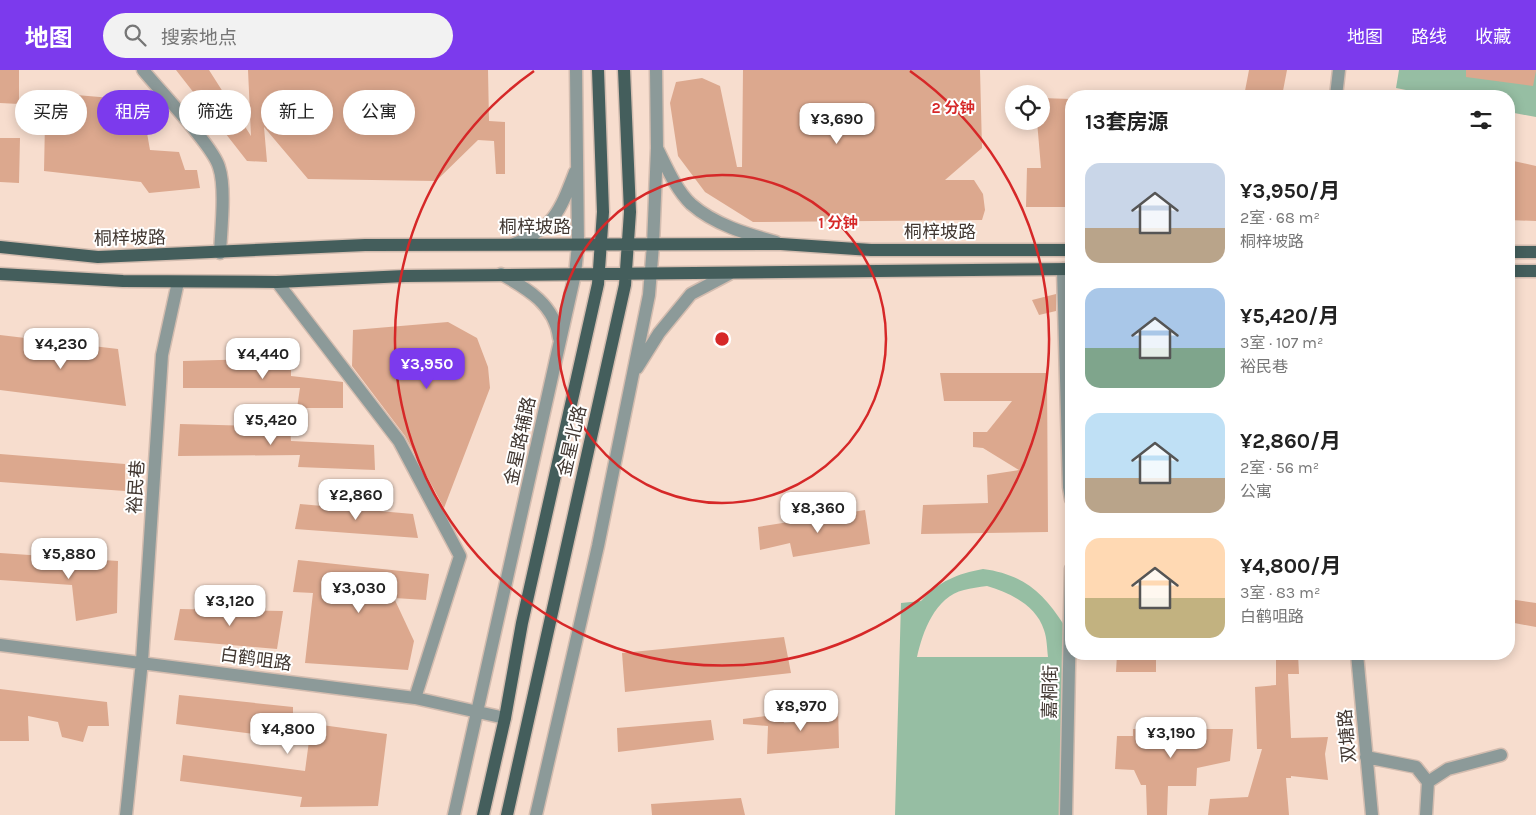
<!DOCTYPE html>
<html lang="zh">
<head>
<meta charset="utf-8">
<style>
  :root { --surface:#fff; --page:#f2f2f2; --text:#222; --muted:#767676; --accent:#7c3aed }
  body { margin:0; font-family:Karla,"Noto Sans SC",sans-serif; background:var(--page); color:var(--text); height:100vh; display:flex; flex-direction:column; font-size:19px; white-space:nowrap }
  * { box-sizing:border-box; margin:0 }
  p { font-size:16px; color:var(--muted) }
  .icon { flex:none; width:28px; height:28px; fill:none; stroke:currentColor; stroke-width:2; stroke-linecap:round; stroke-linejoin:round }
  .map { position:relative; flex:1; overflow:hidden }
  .side { position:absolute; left:1065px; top:20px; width:450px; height:570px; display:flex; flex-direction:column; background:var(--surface); border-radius:20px; box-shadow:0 2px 12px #0003 }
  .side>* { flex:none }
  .hud { position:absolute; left:15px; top:20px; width:475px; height:45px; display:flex; gap:10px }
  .controls { position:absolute; left:1005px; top:15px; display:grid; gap:10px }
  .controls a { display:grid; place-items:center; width:45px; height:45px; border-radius:50%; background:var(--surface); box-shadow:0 2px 12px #0003; font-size:25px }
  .price { position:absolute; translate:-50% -42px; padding:0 11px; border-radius:10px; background:#fff; color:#222; font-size:16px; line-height:32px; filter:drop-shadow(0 1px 2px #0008) }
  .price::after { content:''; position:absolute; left:50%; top:30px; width:15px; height:11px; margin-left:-8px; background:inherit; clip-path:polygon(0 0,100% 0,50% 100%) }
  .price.active { background:var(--accent); color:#fff }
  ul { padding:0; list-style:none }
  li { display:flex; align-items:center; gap:15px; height:125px; padding:0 20px }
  li span { display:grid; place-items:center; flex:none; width:140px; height:100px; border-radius:15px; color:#555 }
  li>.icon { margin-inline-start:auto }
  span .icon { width:60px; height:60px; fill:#fffc; stroke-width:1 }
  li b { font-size:21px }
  h2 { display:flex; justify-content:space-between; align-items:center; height:60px; padding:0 20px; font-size:21px }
  .chip { padding:0 18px; border-radius:22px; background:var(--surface); box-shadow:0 2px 12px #0003; font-size:18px; line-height:45px }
  .chip.active { background:var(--accent); color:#fff }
  header { display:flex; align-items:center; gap:30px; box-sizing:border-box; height:70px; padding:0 25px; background:var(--accent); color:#fff }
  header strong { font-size:24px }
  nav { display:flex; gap:28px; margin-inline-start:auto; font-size:18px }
  .search { width:350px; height:45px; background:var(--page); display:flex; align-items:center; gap:12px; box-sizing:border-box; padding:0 18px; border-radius:28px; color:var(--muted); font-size:19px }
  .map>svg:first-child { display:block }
  .green { fill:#96bea3; fill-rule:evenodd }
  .building { fill:#dca88e }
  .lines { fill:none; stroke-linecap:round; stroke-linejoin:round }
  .minor-casing { stroke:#d3bcaf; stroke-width:15 }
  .major-casing { stroke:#d3bcaf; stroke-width:15 }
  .minor { stroke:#8c9a99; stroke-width:12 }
  .major { stroke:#445e5c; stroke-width:12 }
  .ring { fill:none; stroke:#d62828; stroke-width:2.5 }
  .labels { text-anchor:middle; stroke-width:4; stroke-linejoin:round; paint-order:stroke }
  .street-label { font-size:18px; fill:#413731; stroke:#fff }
  .centre { fill:#d62828; stroke:#fff; stroke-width:2.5 }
  .ring-label { font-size:15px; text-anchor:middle; font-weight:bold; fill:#d62828; stroke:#fff; stroke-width:4; stroke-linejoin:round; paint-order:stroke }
</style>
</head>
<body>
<header>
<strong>地图</strong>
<div class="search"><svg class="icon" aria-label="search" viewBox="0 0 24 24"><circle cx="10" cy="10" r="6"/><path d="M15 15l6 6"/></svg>搜索地点</div>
<nav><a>地图</a><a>路线</a><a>收藏</a></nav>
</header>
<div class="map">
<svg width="1536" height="745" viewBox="0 0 1536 745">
  <rect width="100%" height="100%" fill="#f7ddce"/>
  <path class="green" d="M1399 0H1536V47L1509 42V26H1436L1396 18Z
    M983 499C1022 504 1043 522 1064 555L1062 745H895L901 533 921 531C939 511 957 504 983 499ZM987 516C1010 523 1036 535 1044 560 1047 568 1047 579 1048 587H917C923 561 935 527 964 520 971 518 979 517 987 516Z"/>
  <path class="building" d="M0 0H19V34L0 33Z
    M176 0H209L251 66 248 0H488L489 51 505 52V104H496L494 71 478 70 436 111 308 109 264 57 267 92 247 91Z
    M743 0H980L982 78 945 110H974L983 124 985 140 982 150 753 152 705 122 678 86 670 33 676 12 702 8 720 16 737 97H742Z
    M1249 0H1287L1282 26H1244Z
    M1466 0H1536V1L1533 16 1466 7Z
    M53 23 123 29 118 53 147 63 150 80 179 82 185 100H197L200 118 149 123 141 112 44 101 45 52Z
    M1041 28 1071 29V137H1026L1027 98H1041L1037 51H1041Z
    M0 68H20L19 113 0 112Z
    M1509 90 1536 96V151L1509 150Z
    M1056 224V241L1039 245 1032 230Z
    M448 252 477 268 488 297 490 318 444 438 405 366 352 296 353 260Z
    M0 265 118 279 126 336 0 320Z
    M291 288V306L343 312V338H297L300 318H183V291Z
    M940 303H1047L1048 462 921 464 923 435 988 433 987 405 1019 400 983 378 973 377V362H987L1012 331H944Z
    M180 354 290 357 291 371 374 375 375 400 298 397 300 385 178 386Z
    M0 384 125 394V421L0 412Z
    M300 434 413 444 418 468 295 459Z
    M865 440 870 474 793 487 790 473 760 480 758 457Z
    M0 483 118 491 117 543 76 551 72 515 0 510Z
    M298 490 429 504 426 530 394 528 414 571 408 600 305 593 313 523 293 522Z
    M1509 529 1536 533V557L1509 552Z
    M180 539 283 541 277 579 174 570Z
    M784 567 791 603 625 622 622 583Z
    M1117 584H1156V602H1116Z
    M1276 584H1298L1299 604H1288L1291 668 1328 667 1325 684 1328 710 1291 706V708H1286L1289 745H1208L1210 729 1248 727 1262 679H1257L1255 617 1276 615Z
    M0 619 107 632 109 656H88L83 672 62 667 58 652 28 646 29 671H0Z
    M179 625 293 637V651L387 664 378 736 300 737 302 727 180 711 183 685 305 701 309 671 176 654Z
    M838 634 839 678 767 684 768 656 743 654V649L782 644 784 653 816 650 817 639Z
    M711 650 714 670 618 682 617 658Z
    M1133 659H1233L1230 691 1197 698 1196 716H1168L1167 745H1147L1146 715H1141L1134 700 1115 699 1117 666H1133Z
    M741 728 745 745H652L651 734Z"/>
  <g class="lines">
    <defs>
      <path id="minor" d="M143 0C159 20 213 76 219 97 226 118 221 160 220 183
        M1336 26 1339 0
        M657 78C666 96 676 120 691 134 715 155 747 164 776 172
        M514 174C554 158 560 141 575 102
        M1063 199 1069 417 1071 429
        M501 204C528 219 555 235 559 268
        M277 212 399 371 460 486 415 628
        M637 298 659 263 691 224 729 204
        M0 575 415 628 505 648
        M1357 584 1372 745
        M1366 687 1416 697 1428 712 1426 745
        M1428 712 1448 699 1501 685
        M126 745 142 591 162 285 178 212
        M454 745 575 204 578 175 576 0
        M536 745 598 476 649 225 653 175 657 78 656 0
        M1066 745 1071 499"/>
      <path id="major" d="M0 177 98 187 365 175 781 174 871 180H1071
        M1509 182H1536
        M1509 201H1536
        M0 204 123 211 277 212 405 206 1071 199
        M483 745 505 648 522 553 598 214 603 142 598 0
        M507 745 625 215 630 142 624 0"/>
    </defs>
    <use href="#minor" class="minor-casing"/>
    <use href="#major" class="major-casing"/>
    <use href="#minor" class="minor"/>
    <use href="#major" class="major"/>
  </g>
  <g class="ring">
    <circle cx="722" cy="269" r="164"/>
    <path d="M910 1A327 327 0 1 1 534 1"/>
  </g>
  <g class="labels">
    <g class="street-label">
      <text x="535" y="163">桐梓坡路</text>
      <text x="940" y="168">桐梓坡路</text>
      <text transform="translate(130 168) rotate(-1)" y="6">桐梓坡路</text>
      <text transform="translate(520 371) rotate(-78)" y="6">金星路辅路</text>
      <text transform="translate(572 371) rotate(-77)" y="6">金星北路</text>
      <text transform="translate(136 417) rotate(-86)" y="6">裕民巷</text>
      <text transform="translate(256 589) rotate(8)" y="6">白鹤咀路</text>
      <text transform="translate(1050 622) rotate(-89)" y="6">嘉桐街</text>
      <text transform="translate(1347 666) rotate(-95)" y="6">双塘路</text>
    </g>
  </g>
  <circle cx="722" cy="269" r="8" class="centre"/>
  <g class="ring-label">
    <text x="953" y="43">2 分钟</text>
    <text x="838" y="158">1 分钟</text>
  </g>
</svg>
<div class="controls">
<a><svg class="icon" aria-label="locate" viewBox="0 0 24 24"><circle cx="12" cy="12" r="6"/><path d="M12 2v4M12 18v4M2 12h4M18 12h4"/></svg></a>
</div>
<b class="price" style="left:837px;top:75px">¥3,690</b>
<b class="price" style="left:61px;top:300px">¥4,230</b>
<b class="price" style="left:263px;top:310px">¥4,440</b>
<b class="price active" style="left:427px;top:320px">¥3,950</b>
<b class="price" style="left:271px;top:376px">¥5,420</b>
<b class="price" style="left:356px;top:451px">¥2,860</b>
<b class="price" style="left:818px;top:464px">¥8,360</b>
<b class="price" style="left:69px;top:510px">¥5,880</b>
<b class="price" style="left:359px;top:544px">¥3,030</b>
<b class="price" style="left:230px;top:557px">¥3,120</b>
<b class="price" style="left:801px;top:662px">¥8,970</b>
<b class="price" style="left:288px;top:685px">¥4,800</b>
<b class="price" style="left:1171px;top:689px">¥3,190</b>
<div class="hud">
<a class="chip">买房</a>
<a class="chip active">租房</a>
<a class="chip">筛选</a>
<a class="chip">新上</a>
<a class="chip">公寓</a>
</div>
<section class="side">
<h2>13套房源<svg class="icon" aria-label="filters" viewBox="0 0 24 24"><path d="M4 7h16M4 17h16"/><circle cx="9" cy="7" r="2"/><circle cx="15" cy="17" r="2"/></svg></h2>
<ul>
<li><span style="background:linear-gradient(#c9d6e8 65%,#b9a48a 0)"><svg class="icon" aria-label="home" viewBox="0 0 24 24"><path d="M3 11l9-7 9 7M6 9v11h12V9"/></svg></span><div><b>¥3,950/月</b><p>2室 · 68 m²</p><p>桐梓坡路</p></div></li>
<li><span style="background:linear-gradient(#a9c7e8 60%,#7fa58c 0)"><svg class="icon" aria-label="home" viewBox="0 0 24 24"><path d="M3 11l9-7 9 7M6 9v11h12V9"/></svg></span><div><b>¥5,420/月</b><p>3室 · 107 m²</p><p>裕民巷</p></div></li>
<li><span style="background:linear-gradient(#bfe0f5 65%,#b9a48a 0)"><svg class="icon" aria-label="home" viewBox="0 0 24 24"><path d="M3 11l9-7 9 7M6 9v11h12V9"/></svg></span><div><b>¥2,860/月</b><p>2室 · 56 m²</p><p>公寓</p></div></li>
<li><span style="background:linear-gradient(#ffd9b3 60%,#c2b280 0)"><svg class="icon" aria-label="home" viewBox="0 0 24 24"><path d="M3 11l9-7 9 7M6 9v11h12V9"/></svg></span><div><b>¥4,800/月</b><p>3室 · 83 m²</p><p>白鹤咀路</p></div></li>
</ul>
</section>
</div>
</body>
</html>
